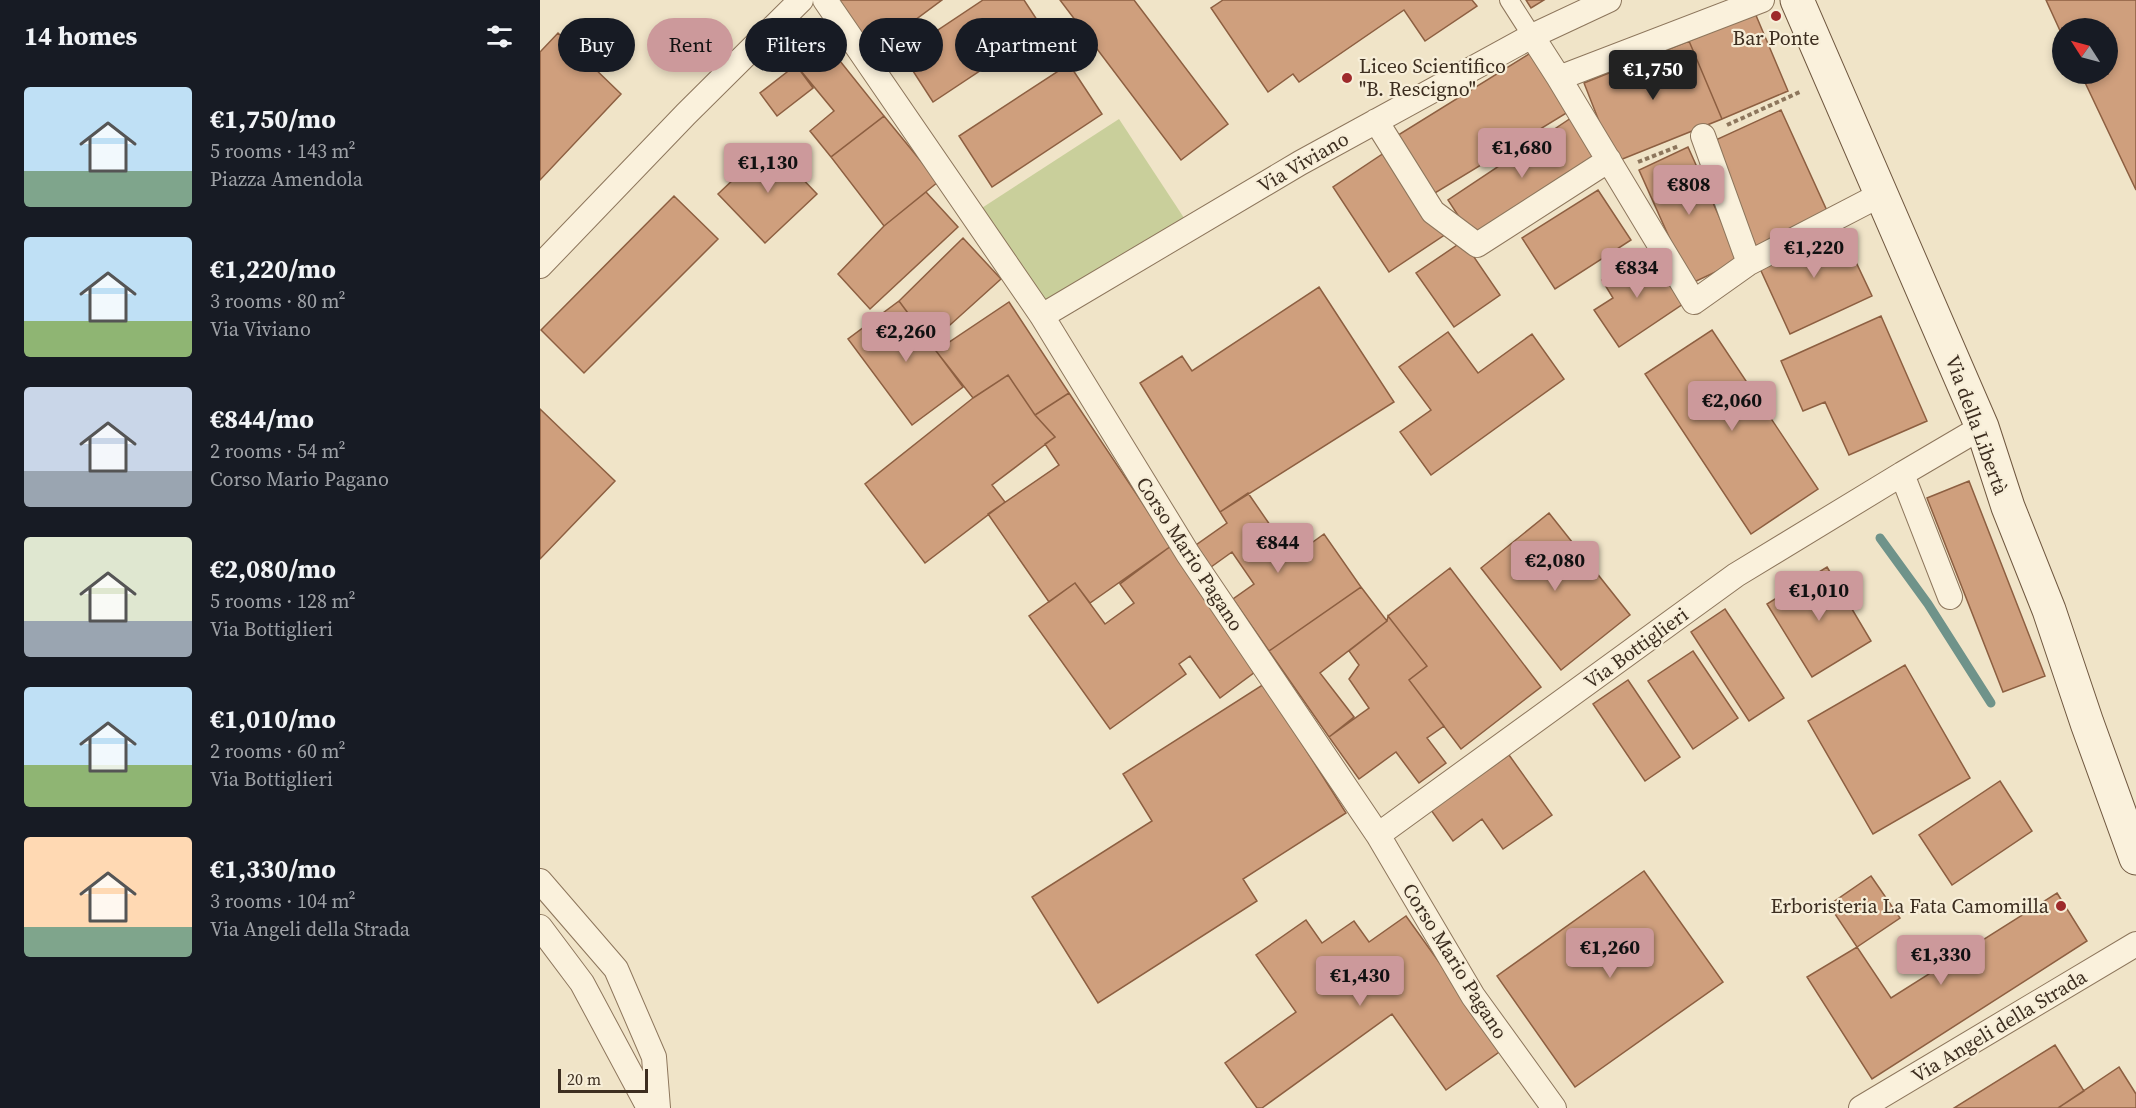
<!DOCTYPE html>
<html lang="en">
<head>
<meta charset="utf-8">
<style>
  :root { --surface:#171b24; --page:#242831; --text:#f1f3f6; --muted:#9ea1a6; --accent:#cc999b }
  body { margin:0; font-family:"Source Serif 4",serif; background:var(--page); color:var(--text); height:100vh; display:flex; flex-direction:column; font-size:22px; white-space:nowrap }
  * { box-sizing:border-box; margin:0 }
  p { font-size:20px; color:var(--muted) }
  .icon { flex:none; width:33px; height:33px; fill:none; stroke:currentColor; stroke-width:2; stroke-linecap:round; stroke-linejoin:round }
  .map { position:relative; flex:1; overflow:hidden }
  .drawer { display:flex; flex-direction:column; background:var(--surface); width:540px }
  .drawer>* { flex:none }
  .top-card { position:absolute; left:18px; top:18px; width:570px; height:54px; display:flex; gap:12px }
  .needle { width:39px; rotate:306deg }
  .buttons { position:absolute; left:1512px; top:18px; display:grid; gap:12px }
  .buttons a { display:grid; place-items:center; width:66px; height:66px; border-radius:50%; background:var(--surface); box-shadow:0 3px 9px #0003; font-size:30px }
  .scale { position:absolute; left:18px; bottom:15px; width:90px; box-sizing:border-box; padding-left:6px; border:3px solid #3d2e20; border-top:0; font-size:16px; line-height:21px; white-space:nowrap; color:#3d2e20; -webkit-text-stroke:4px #f7eed8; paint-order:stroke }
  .price { position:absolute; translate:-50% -51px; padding:0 14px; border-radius:6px; background:var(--accent); color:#111; font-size:20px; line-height:39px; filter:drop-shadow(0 2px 3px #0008) }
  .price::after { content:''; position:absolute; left:50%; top:36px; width:18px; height:14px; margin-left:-9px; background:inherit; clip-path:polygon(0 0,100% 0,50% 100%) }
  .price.selected { background:#222; color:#fff }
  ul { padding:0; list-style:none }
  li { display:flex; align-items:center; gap:18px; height:150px; padding:0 24px }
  li span { display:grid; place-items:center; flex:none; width:168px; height:120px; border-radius:6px; color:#555 }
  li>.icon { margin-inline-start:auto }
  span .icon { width:72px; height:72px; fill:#fffc; stroke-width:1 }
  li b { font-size:26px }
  h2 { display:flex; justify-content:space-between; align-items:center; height:72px; padding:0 24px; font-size:26px }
  .chip { padding:0 21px; border-radius:27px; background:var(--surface); box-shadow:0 3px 9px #0003; font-size:21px; line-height:54px }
  .chip.selected { background:var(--accent); color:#111 }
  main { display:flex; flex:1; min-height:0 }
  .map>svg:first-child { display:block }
  .green { fill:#c9cf9b }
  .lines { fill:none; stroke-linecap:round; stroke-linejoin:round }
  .stream { stroke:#6f938a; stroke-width:9 }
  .building { fill:#cf9f7d; stroke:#8d5f41; stroke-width:1.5 }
  .pedestrian-casing { stroke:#8d765c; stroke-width:20 }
  .minor-casing { stroke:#8d765c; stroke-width:26 }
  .secondary-casing { stroke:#6f573f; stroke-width:35 }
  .path { stroke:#8d765c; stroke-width:4; stroke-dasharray:4.5 3; stroke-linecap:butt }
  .pedestrian { stroke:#faf1dc; stroke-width:18 }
  .minor { stroke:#faf1dc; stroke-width:24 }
  .secondary { stroke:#faf1dc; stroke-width:33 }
  .poi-dot { fill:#9e2a2b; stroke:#f7eed8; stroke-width:2 }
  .labels { text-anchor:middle; stroke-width:4.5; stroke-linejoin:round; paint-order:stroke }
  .poi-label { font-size:20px; fill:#3d2e20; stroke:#f7eed8 }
  .street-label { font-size:20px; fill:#3d2e20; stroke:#f7eed8 }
</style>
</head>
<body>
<main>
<section class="drawer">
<h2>14 homes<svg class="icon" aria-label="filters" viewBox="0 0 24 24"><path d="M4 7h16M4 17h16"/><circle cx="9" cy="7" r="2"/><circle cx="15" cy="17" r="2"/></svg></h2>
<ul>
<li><span style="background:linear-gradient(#bfe0f5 70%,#7fa58c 0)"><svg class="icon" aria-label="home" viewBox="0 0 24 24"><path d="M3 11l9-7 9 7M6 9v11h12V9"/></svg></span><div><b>€1,750/mo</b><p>5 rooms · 143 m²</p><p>Piazza Amendola</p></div></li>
<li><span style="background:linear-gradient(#bfe0f5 70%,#8fb573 0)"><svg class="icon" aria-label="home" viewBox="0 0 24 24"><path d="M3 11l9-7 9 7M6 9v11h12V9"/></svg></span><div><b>€1,220/mo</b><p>3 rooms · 80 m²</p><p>Via Viviano</p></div></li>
<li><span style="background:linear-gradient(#c9d6e8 70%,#9aa5b1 0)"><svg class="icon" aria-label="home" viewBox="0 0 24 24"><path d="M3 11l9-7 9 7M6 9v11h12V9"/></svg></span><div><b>€844/mo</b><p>2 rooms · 54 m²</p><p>Corso Mario Pagano</p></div></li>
<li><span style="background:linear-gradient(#dfe7d0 70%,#9aa5b1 0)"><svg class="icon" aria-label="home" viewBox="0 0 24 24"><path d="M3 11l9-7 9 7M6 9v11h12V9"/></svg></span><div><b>€2,080/mo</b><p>5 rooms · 128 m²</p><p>Via Bottiglieri</p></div></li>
<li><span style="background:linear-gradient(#bfe0f5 65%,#8fb573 0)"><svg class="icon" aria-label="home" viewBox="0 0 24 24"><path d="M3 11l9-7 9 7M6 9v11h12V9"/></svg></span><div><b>€1,010/mo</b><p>2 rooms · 60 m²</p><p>Via Bottiglieri</p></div></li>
<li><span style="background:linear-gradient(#ffd9b3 75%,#7fa58c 0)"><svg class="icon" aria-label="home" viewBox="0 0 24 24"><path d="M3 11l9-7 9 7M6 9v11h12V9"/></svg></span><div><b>€1,330/mo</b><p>3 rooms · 104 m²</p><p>Via Angeli della Strada</p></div></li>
</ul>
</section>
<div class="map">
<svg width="1596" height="1108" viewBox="0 0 1596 1108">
  <rect width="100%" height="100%" fill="#f0e4c8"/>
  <path class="green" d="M579 119 650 227 502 316 431 215Z"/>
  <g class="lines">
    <path class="stream" d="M1340 538 1388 604 1451 703"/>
  </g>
  <path class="building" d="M293 0H402L332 52Z
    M443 0H484L503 29 393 102 362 54Z
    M520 0H594L688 124 641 160Z
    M683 0H932L937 6 885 41 864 10 759 82 753 74 728 92 671 8Z
    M986 0H1004L991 8Z
    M1506 0H1596V190L1541 74H1568V28H1522V35Z
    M1215 13 1248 91 1182 119 1149 41Z
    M18 33 81 94 0 180V52Z
    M284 41 344 116 291 157 270 131 294 111 256 65Z
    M1149 41 1182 119 1075 162 1044 83Z
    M997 49 1033 109 890 196 855 137Z
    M529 64 562 114 452 187 419 136Z
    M256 65 273 88 237 116 220 93Z
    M1241 110 1288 213 1216 246 1169 143Z
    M344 116 398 182 344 226 291 157Z
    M1031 118 1057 158 934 240 908 200Z
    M230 145 277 194 225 243 178 194Z
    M1148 147 1199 261 1150 284 1099 170Z
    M850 149 906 234 849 272 793 187Z
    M1058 190 1091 240 1015 289 982 238Z
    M386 192 418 227 330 309 298 274 344 226Z
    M134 196 178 239 44 373 1 330Z
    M1298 224 1332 296 1250 334 1217 262Z
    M423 238 461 279 390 343 359 301Z
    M923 241 960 295 914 327 876 273Z
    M1108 250 1143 304 1079 347 1054 310 1073 298 1062 280Z
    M779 287 854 402 680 512 600 383 642 356 652 371Z
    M359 301 423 387 372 425 308 339Z
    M469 302 529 393 495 415 468 375 433 398 396 351Z
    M1341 316 1387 421 1309 455 1285 402 1263 411 1241 361Z
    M1172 330 1278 489 1211 534 1105 374Z
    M908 332 938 373 992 334 1024 379 891 475 860 432 891 410 859 367Z
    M468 375 495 415 515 437 452 485 465 502 385 563 325 484 433 398Z
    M529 393 631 546 550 603 535 583 509 602 448 514 519 465 505 444 515 437 495 415Z
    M0 409 75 481 0 559Z
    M1429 481 1505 676 1463 692 1387 498Z
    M708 493 752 557 784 534 821 587 729 651 693 599 714 584 692 552 671 567 656 545 687 523 680 512Z
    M1009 513 1090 615 1021 670 941 568Z
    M631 546 719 669 680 698 650 656 639 664 646 674 570 729 489 616 535 583 565 624 594 603 580 584Z
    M1287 567 1331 641 1272 677 1227 604Z
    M910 568 1001 687 921 749 869 680 887 666 848 616Z
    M821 587 847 621 780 673 814 717 789 737 729 651Z
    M1185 609 1244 698 1209 721 1151 632Z
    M848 616 887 666 869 680 904 726 887 738 906 763 879 783 856 752 819 779 789 737 829 708 809 679 819 665 809 651 847 621Z
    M1153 651 1198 718 1153 749 1108 681Z
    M1365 665 1430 778 1333 834 1268 721Z
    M1088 680 1140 757 1105 781 1053 704Z
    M724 684 806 813 703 879 717 901 558 1003 492 897 612 821 583 774Z
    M969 755 1012 815 963 849 942 819 913 841 891 810Z
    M1460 781 1492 831 1412 885 1379 835Z
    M1104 871 1183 982 1035 1087 957 976Z
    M1331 876 1360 918 1317 947 1289 905Z
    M1517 893 1547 941 1332 1079 1267 977 1317 947 1351 998Z
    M866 916 962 1050 906 1090 852 1014 722 1108H717L685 1063 756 1012 716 955 766 920 782 943 814 921 829 942Z
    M1515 1045 1544 1091 1518 1108H1414Z
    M1579 1067 1596 1094V1108H1518Z"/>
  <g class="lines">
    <defs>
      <path id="pedestrian" d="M969 0 992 36"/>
      <path id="minor" d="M285 0 502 316 648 554 838 835 933 996 1014 1108
        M1069 0 992 36 1019 78 1222 0
        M1019 78 1154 302 1209 263 1342 194
        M836 121 893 212 937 245 1069 160
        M1163 136 1209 263
        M0 266 146 114 261 0
        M502 316 760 163 992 36
        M1410 597 1362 474 1442 427
        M838 835 1196 575 1362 474
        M0 881 76 969 114 1057 118 1108
        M0 927 42 983 109 1108
        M1321 1108 1596 944"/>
      <path id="secondary" d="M1257 0 1442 427 1468 507 1509 610 1547 723 1596 858"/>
    </defs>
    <use href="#pedestrian" class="pedestrian-casing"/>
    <use href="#minor" class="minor-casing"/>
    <use href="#secondary" class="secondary-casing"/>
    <path class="path" d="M1187 125 1262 91
      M1098 162 1139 146"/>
    <use href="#pedestrian" class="pedestrian"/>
    <use href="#minor" class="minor"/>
    <use href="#secondary" class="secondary"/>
  </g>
  <g class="poi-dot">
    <circle cx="1236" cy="16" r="6"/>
    <circle cx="807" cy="78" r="6"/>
    <circle cx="1521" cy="906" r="6"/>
  </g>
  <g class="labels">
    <g class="poi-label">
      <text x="1236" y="45">Bar Ponte</text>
      <text x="819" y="73" text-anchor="start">Liceo Scientifico<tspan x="819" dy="23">"B. Rescigno"</tspan></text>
      <text x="1509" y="913" text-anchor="end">Erboristeria La Fata Camomilla</text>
    </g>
    <g class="street-label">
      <text transform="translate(763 162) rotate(-30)" y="7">Via Viviano</text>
      <text transform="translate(1437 425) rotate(70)" y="7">Via della Libertà</text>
      <text transform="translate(650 554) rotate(57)" y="7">Corso Mario Pagano</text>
      <text transform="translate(1096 648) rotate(-36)" y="7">Via Bottiglieri</text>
      <text transform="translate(915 961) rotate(58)" y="7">Corso Mario Pagano</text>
      <text transform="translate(1459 1026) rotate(-31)" y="7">Via Angeli della Strada</text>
    </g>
  </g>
</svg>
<div class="buttons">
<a><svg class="needle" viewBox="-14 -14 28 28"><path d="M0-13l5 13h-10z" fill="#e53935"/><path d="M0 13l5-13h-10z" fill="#9ea1a6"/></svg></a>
</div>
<div class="scale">20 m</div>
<b class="price selected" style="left:1113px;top:101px">€1,750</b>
<b class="price" style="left:982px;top:179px">€1,680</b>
<b class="price" style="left:228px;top:194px">€1,130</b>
<b class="price" style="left:1149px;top:216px">€808</b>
<b class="price" style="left:1274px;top:279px">€1,220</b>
<b class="price" style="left:1097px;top:299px">€834</b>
<b class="price" style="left:366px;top:363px">€2,260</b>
<b class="price" style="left:1192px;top:432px">€2,060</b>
<b class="price" style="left:738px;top:574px">€844</b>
<b class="price" style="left:1015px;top:592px">€2,080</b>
<b class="price" style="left:1279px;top:622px">€1,010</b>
<b class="price" style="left:1070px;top:979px">€1,260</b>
<b class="price" style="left:1401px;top:986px">€1,330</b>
<b class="price" style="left:820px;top:1007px">€1,430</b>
<div class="top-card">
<a class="chip">Buy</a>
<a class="chip selected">Rent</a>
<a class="chip">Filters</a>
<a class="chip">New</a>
<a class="chip">Apartment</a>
</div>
</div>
</main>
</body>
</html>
